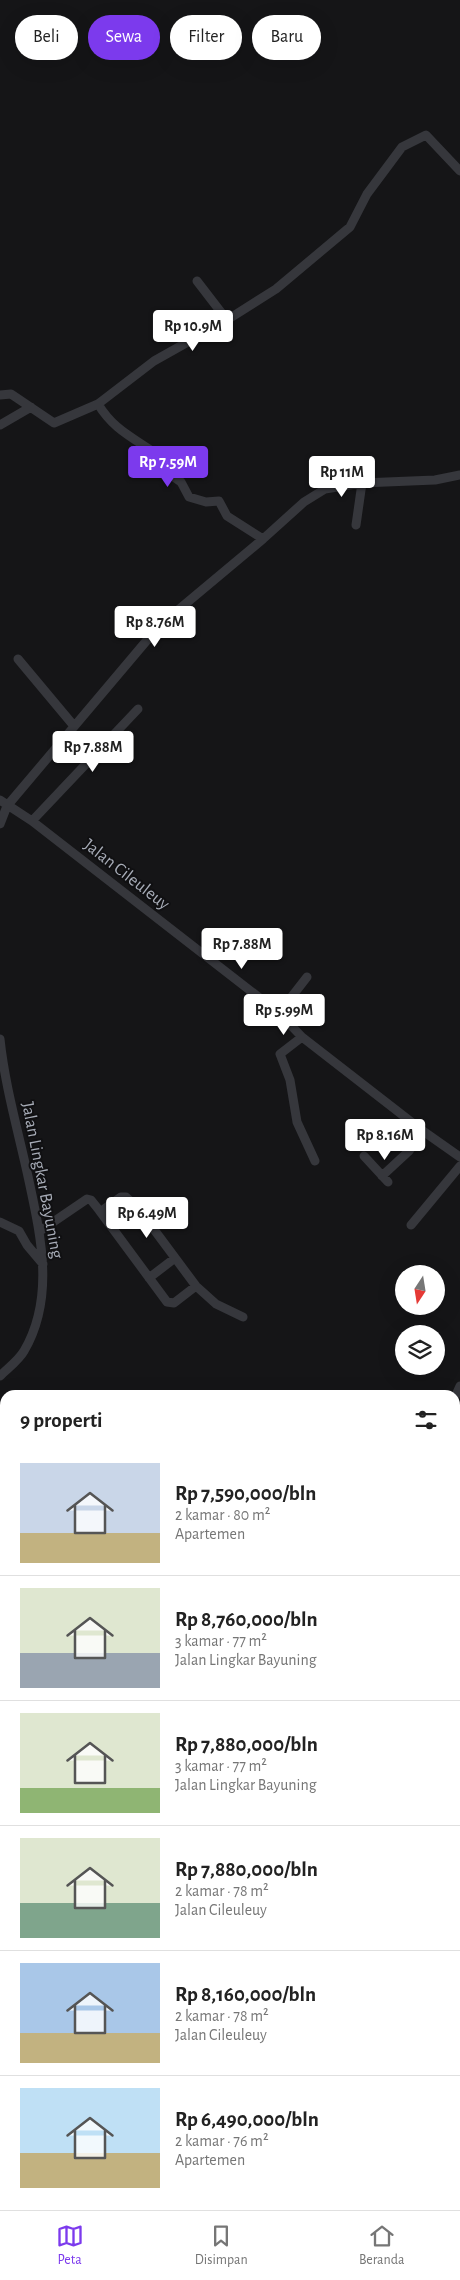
<!DOCTYPE html>
<html lang="id">
<head>
<meta charset="utf-8">
<style>
  :root { --surface:#fff; --page:#f2f2f2; --text:#222; --muted:#767676; --line:#e0e0e0; --accent:#7c3aed }
  body { margin:0; font-family:"Alegreya Sans",sans-serif; background:var(--page); color:var(--text); height:100vh; display:flex; flex-direction:column; font-size:19px; white-space:nowrap }
  * { box-sizing:border-box; margin:0 }
  p { font-size:16px; color:var(--muted) }
  .icon { flex:none; width:28px; height:28px; fill:none; stroke:currentColor; stroke-width:2; stroke-linecap:round; stroke-linejoin:round }
  .map { position:relative; flex:1; overflow:hidden }
  .drawer { position:absolute; left:0px; top:1390px; width:460px; height:820px; display:flex; flex-direction:column; background:var(--surface); border-radius:15px 15px 0 0; box-shadow:0 5px 20px #0002 }
  .drawer>* { flex:none }
  .banner { position:absolute; left:15px; top:15px; width:430px; height:45px; display:flex; gap:10px }
  .needle { width:32px; rotate:192deg }
  .buttons { position:absolute; left:395px; top:1265px; display:grid; gap:10px }
  .buttons a { display:grid; place-items:center; width:50px; height:50px; border-radius:50%; background:var(--surface); box-shadow:0 5px 20px #0002; font-size:25px }
  .price { position:absolute; translate:-50% -42px; padding:0 11px; border-radius:5px; background:#fff; color:#222; font-size:16px; line-height:32px; filter:drop-shadow(0 1px 2px #0008) }
  .price::after { content:''; position:absolute; left:50%; top:30px; width:15px; height:11px; margin-left:-8px; background:inherit; clip-path:polygon(0 0,100% 0,50% 100%) }
  .price.on { background:var(--accent); color:#fff }
  ul { padding:0; list-style:none }
  li { display:flex; align-items:center; gap:15px; height:125px; padding:0 20px }
  li+li { border-top:1px solid var(--line) }
  li span { display:grid; place-items:center; flex:none; width:140px; height:100px; border-radius:0px; color:#555 }
  li>.icon { margin-inline-start:auto }
  span .icon { width:60px; height:60px; fill:#fffc; stroke-width:1 }
  li b { font-size:21px }
  h2 { display:flex; justify-content:space-between; align-items:center; height:60px; padding:0 20px; font-size:21px }
  .chip { padding:0 18px; border-radius:22px; background:var(--surface); box-shadow:0 5px 20px #0002; font-size:18px; line-height:45px }
  .chip.on { background:var(--accent); color:#fff }
  .menu { display:flex; justify-content:space-around; align-items:center; height:70px; border-top:1px solid var(--line); background:var(--surface); font-size:14px; color:var(--muted) }
  .menu a { display:grid; justify-items:center; gap:2px }
  .menu .on { color:var(--accent) }
  .map>svg:first-child { display:block }
  .lines { fill:none; stroke-linecap:round; stroke-linejoin:round }
  .street { stroke:#36373c; stroke-width:9 }
  .highway { stroke:#62656d; stroke-width:16 }
  .labels { text-anchor:middle; stroke-width:4; stroke-linejoin:round; paint-order:stroke }
  .street-label { font-size:18px; fill:#a7acb7; stroke:#101012 }
</style>
</head>
<body>
<div class="map">
<svg width="460" height="2210" viewBox="0 0 460 2210">
  <rect width="100%" height="100%" fill="#151517"/>
  <g class="lines">
    <path class="street" d="M197 281 227 320
      M0 395 11 394 54 423 98 404 154 361 227 320 276 289 350 227 367 194 402 147 426 135 460 171
      M98 404C112 427 128 435 149 449L145 457 181 482 189 497 206 502 219 501 227 516 263 539
      M0 425 31 407
      M356 525 362 483
      M18 659 74 726
      M0 800 32 821 279 1013 302 1037 423 1131 460 1157
      M32 821 138 709
      M0 824 7 806 159 626 263 539 304 502 325 489 362 483 435 480 460 475
      M279 1013 307 977
      M302 1037 280 1054 290 1080 297 1122 315 1161
      M0 1039C5 1087 19 1134 29 1181 41 1237 55 1298 24 1351 19 1360 8 1368 0 1376
      M364 1156 388 1182
      M382 1176 409 1151 423 1131
      M99 1210 167 1302 174 1303 196 1286
      M0 1222 19 1231 27 1245 43 1264
      M411 1225 460 1166
      M40 1231 87 1199 91 1200 99 1210H103L121 1197H126L138 1208 196 1286 216 1304 243 1317
      M149 1278 175 1258
      M455 1397 460 1386
      M4 1833 5 1807
      M0 2024 5 2020
      M455 2159 460 2163
      M146 2205 151 2210
      M252 2205 256 2210"/>
    <path class="highway" d="M0 1964 5 1970
      M122 2210 124 2205"/>
  </g>
  <g class="labels">
    <g class="street-label">
      <text transform="translate(127 874) rotate(38)" y="6">Jalan Cileuleuy</text>
      <text transform="translate(43 1180) rotate(79)" y="6">Jalan Lingkar Bayuning</text>
    </g>
  </g>
</svg>
<div class="buttons">
<a><svg class="needle" viewBox="-14 -14 28 28"><path d="M0-13l5 13h-10z" fill="#e53935"/><path d="M0 13l5-13h-10z" fill="#767676"/></svg></a>
<a><svg class="icon" aria-label="layers" viewBox="0 0 24 24"><path d="M12 4l9 5-9 5-9-5zM3 14l9 5 9-5"/></svg></a>
</div>
<b class="price" style="left:193px;top:352px">Rp 10.9M</b>
<b class="price on" style="left:168px;top:488px">Rp 7.59M</b>
<b class="price" style="left:342px;top:498px">Rp 11M</b>
<b class="price" style="left:155px;top:648px">Rp 8.76M</b>
<b class="price" style="left:93px;top:773px">Rp 7.88M</b>
<b class="price" style="left:242px;top:970px">Rp 7.88M</b>
<b class="price" style="left:284px;top:1036px">Rp 5.99M</b>
<b class="price" style="left:385px;top:1161px">Rp 8.16M</b>
<b class="price" style="left:147px;top:1239px">Rp 6.49M</b>
<div class="banner">
<a class="chip">Beli</a>
<a class="chip on">Sewa</a>
<a class="chip">Filter</a>
<a class="chip">Baru</a>
</div>
<section class="drawer">
<h2>9 properti<svg class="icon" aria-label="filters" viewBox="0 0 24 24"><path d="M4 7h16M4 17h16"/><circle cx="9" cy="7" r="2"/><circle cx="15" cy="17" r="2"/></svg></h2>
<ul>
<li><span style="background:linear-gradient(#c9d6e8 70%,#c2b280 0)"><svg class="icon" aria-label="home" viewBox="0 0 24 24"><path d="M3 11l9-7 9 7M6 9v11h12V9"/></svg></span><div><b>Rp 7,590,000/bln</b><p>2 kamar · 80 m²</p><p>Apartemen</p></div></li>
<li><span style="background:linear-gradient(#dfe7d0 65%,#9aa5b1 0)"><svg class="icon" aria-label="home" viewBox="0 0 24 24"><path d="M3 11l9-7 9 7M6 9v11h12V9"/></svg></span><div><b>Rp 8,760,000/bln</b><p>3 kamar · 77 m²</p><p>Jalan Lingkar Bayuning</p></div></li>
<li><span style="background:linear-gradient(#dfe7d0 75%,#8fb573 0)"><svg class="icon" aria-label="home" viewBox="0 0 24 24"><path d="M3 11l9-7 9 7M6 9v11h12V9"/></svg></span><div><b>Rp 7,880,000/bln</b><p>3 kamar · 77 m²</p><p>Jalan Lingkar Bayuning</p></div></li>
<li><span style="background:linear-gradient(#dfe7d0 65%,#7fa58c 0)"><svg class="icon" aria-label="home" viewBox="0 0 24 24"><path d="M3 11l9-7 9 7M6 9v11h12V9"/></svg></span><div><b>Rp 7,880,000/bln</b><p>2 kamar · 78 m²</p><p>Jalan Cileuleuy</p></div></li>
<li><span style="background:linear-gradient(#a9c7e8 70%,#c2b280 0)"><svg class="icon" aria-label="home" viewBox="0 0 24 24"><path d="M3 11l9-7 9 7M6 9v11h12V9"/></svg></span><div><b>Rp 8,160,000/bln</b><p>2 kamar · 78 m²</p><p>Jalan Cileuleuy</p></div></li>
<li><span style="background:linear-gradient(#bfe0f5 65%,#c2b280 0)"><svg class="icon" aria-label="home" viewBox="0 0 24 24"><path d="M3 11l9-7 9 7M6 9v11h12V9"/></svg></span><div><b>Rp 6,490,000/bln</b><p>2 kamar · 76 m²</p><p>Apartemen</p></div></li>
</ul>
</section>
</div>
<nav class="menu">
<a class="on"><svg class="icon" aria-label="map" viewBox="0 0 24 24"><path d="M3 6l6-2 6 2 6-2v14l-6 2-6-2-6 2zM9 4v14M15 6v14"/></svg>Peta</a>
<a><svg class="icon" aria-label="saved" viewBox="0 0 24 24"><path d="M7 4h10v16l-5-4-5 4z"/></svg>Disimpan</a>
<a><svg class="icon" aria-label="home" viewBox="0 0 24 24"><path d="M3 11l9-7 9 7M6 9v11h12V9"/></svg>Beranda</a>
</nav>
</body>
</html>
